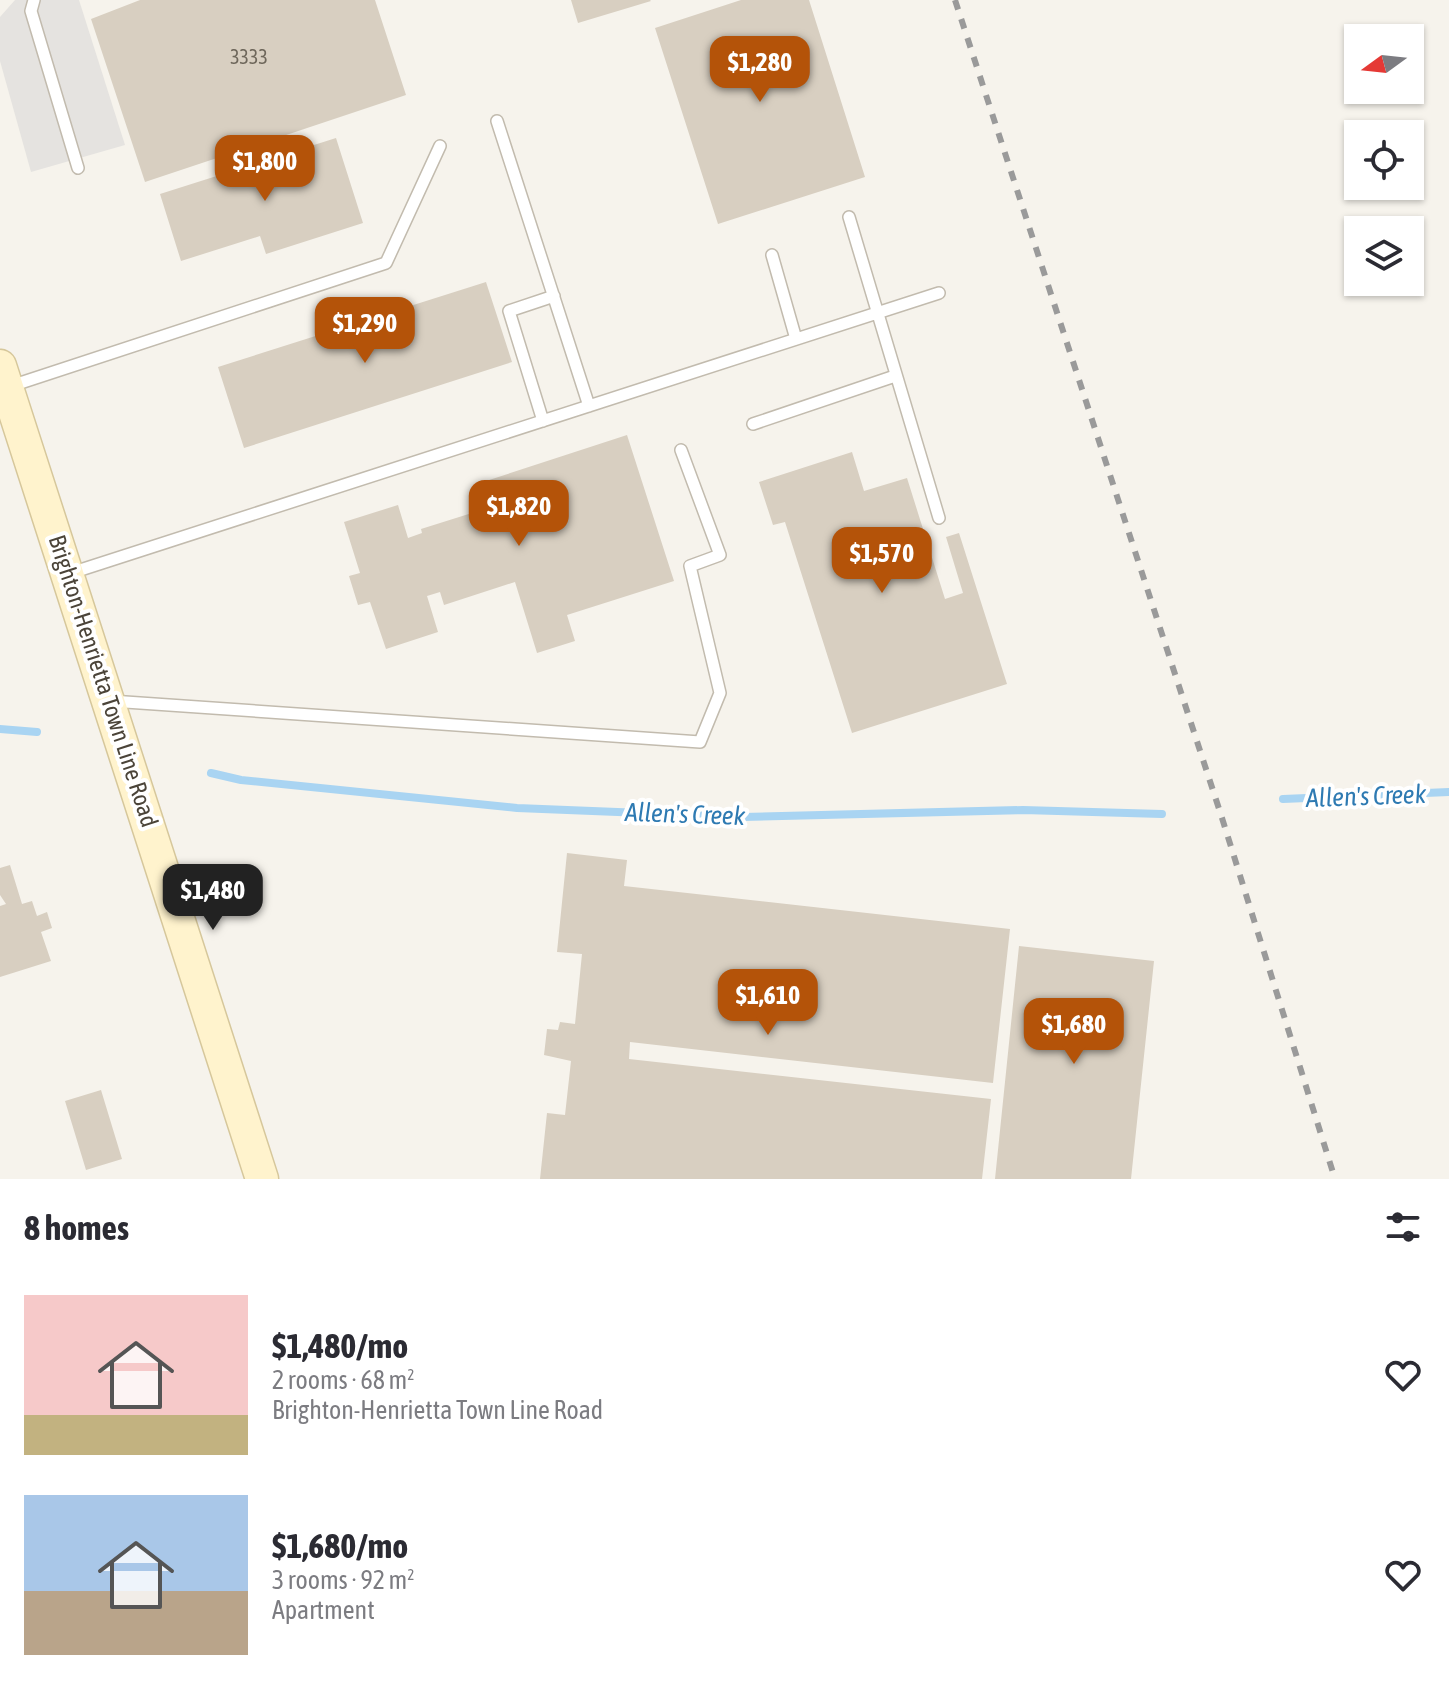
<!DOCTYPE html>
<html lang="en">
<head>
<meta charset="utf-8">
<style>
  :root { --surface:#fff; --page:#f7f7f7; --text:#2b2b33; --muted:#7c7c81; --accent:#b45309 }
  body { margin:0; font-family:"Asap Condensed",sans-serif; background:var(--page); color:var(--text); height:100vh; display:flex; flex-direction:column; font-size:30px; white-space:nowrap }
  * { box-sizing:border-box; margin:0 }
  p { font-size:26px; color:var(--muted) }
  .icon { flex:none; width:44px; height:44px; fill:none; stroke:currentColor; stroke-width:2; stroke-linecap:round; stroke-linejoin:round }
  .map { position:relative; height:1179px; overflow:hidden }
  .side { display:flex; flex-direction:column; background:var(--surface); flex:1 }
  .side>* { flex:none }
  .needle { width:52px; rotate:255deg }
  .tools { position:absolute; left:1344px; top:24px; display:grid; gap:16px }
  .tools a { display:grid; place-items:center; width:80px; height:80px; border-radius:0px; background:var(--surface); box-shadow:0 2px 6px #0004; font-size:40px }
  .price { position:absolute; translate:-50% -68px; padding:0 18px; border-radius:16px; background:var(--accent); color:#fff; font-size:26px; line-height:52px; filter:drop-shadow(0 2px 4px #0008) }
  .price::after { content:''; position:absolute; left:50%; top:48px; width:24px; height:18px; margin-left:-12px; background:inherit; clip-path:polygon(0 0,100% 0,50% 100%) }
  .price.selected { background:#222; color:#fff }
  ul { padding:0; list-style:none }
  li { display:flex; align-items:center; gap:24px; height:200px; padding:0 24px }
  li span { display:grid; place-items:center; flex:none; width:224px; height:160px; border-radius:0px; color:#555 }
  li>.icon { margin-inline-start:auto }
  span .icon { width:96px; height:96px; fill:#fffc; stroke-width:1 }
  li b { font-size:34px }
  h2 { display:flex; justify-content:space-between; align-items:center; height:96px; padding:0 24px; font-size:34px }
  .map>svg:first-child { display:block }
  .parking { fill:#e5e3e0 }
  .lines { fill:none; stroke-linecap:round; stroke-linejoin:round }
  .stream { stroke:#a9d4f2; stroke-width:8 }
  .building { fill:#d8cfc1 }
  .lane-casing { stroke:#c2bbae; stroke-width:14 }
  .secondary-casing { stroke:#d6c79b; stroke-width:35 }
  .lane { stroke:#fff; stroke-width:11 }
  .secondary { stroke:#fff3cd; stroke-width:32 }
  .rail { stroke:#9a9a9a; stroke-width:6; stroke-dasharray:10 10; stroke-linecap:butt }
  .labels { text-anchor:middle; stroke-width:8; stroke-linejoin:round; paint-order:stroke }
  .number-label { font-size:20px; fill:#6e675b }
  .street-label { font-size:24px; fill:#4b4439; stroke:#fff }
  .water-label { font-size:26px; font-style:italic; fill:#2e7ab2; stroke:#fff }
</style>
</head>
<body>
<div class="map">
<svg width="1449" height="1179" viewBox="0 0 1449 1179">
  <rect width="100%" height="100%" fill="#f6f3ec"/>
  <path class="parking" d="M15 0H79L125 145 31 172 0 61V17Z"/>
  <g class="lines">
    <path class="stream" d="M0 729 37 732
      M211 773 241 780 517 808 743 817 1023 810 1162 814
      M1283 799 1449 792"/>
  </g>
  <path class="building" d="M140 0H375L406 95 145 182 91 19Z
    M571 0H650L651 1 578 23Z
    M741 0H809L865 177 718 224 655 28Z
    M336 138 363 223 266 254 260 236 181 261 160 194Z
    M486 282 512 362 244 448 218 367Z
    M627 435 674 581 567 615 575 641 537 653 515 582 444 605 440 592 427 596 438 632 386 649 370 602 358 605 349 576 360 573 344 522 398 505 408 538 422 533 421 529 491 507 483 482Z
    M852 452 864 491 907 478 945 599 963 593 946 537 959 533 1007 684 852 733 785 522 773 525 759 482Z
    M567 853 627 860 624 886 1010 929 993 1083 630 1042 629 1059 991 1099 982 1179H540L547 1113 565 1115 571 1061 544 1055 547 1029 558 1030 560 1022 575 1024 582 954 557 952Z
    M10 865 22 904 32 901 37 916 47 912 52 928 41 932 51 961 0 977V906L6 904 0 895V868Z
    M1019 946 1154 961 1131 1179H995Z
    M101 1090 122 1159 86 1170 65 1101Z"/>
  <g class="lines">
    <defs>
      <path id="lane" d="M34 0 31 11 78 168
        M497 121 589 406
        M849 217 939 518
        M772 255 796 339
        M8 387 386 263 440 146
        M543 421 509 311 554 296
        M753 424 895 376
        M71 573 939 293
        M111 701 700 742 720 693 690 566 720 555 681 450"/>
      <path id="secondary" d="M0 366 262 1179"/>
    </defs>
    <use href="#lane" class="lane-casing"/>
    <use href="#secondary" class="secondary-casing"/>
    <use href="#lane" class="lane"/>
    <use href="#secondary" class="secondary"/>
    <path class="rail" d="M955 0 1222 818 1335 1179"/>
  </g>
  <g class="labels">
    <g class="number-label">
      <text x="249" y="64">3333</text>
    </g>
    <g class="street-label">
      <text transform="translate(103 681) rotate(72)" y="8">Brighton-Henrietta Town Line Road</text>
    </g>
    <g class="water-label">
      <text transform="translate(1366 796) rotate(-2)" y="9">Allen's Creek</text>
      <text transform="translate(685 814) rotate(2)" y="9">Allen's Creek</text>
    </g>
  </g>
</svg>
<div class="tools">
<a><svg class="needle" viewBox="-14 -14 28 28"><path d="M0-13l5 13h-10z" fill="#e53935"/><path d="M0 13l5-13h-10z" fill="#7c7c81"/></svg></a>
<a><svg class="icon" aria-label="locate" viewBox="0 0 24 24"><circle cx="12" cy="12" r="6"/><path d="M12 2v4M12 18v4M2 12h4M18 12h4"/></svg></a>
<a><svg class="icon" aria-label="layers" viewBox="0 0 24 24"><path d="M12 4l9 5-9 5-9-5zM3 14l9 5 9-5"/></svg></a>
</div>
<b class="price" style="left:760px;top:104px">$1,280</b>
<b class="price" style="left:265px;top:203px">$1,800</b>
<b class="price" style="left:365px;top:365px">$1,290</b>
<b class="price" style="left:519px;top:548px">$1,820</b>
<b class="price" style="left:882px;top:595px">$1,570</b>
<b class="price selected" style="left:213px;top:932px">$1,480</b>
<b class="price" style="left:768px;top:1037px">$1,610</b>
<b class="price" style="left:1074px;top:1066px">$1,680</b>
</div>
<section class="side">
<h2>8 homes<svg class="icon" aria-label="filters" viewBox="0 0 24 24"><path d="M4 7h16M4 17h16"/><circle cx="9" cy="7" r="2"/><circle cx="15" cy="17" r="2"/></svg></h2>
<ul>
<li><span style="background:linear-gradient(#f6c9c9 75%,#c2b280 0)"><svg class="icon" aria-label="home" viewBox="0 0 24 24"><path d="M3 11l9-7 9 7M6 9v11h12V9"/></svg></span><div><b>$1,480/mo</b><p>2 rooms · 68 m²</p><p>Brighton-Henrietta Town Line Road</p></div><svg class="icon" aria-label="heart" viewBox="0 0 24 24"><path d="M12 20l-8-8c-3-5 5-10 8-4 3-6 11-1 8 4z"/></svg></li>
<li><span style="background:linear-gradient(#a9c7e8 60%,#b9a48a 0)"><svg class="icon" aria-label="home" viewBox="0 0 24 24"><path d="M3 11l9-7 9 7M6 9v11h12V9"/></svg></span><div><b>$1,680/mo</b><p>3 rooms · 92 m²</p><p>Apartment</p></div><svg class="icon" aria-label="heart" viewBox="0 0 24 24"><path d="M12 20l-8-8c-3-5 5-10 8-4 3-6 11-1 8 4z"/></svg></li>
</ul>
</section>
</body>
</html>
